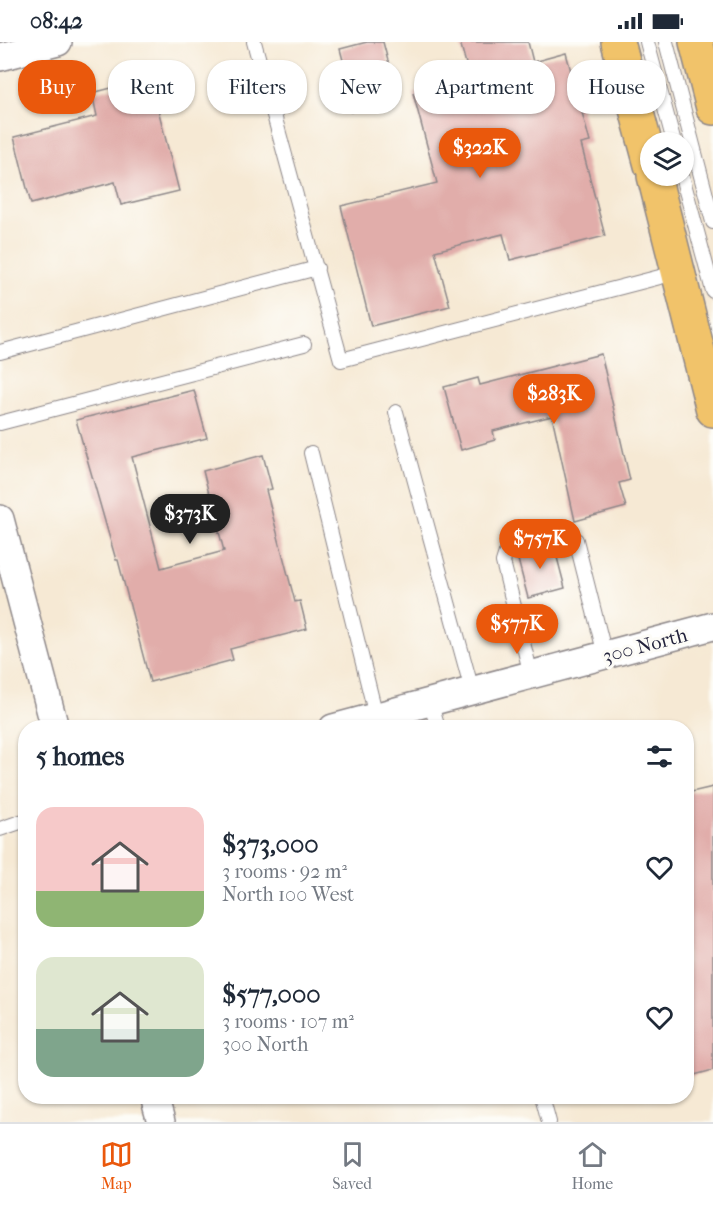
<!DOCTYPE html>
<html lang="en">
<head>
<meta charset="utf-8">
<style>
  :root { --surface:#fff; --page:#f6f6f7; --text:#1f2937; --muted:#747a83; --line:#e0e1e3; --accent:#ea580c }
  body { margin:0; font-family:"IM FELL French Canon",serif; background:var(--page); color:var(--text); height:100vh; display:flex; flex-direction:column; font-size:22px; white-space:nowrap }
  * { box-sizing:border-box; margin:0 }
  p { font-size:20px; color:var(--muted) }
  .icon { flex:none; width:33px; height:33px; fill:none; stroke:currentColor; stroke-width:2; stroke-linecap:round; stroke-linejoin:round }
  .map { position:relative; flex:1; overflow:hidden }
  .drawer { position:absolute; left:18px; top:678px; width:676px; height:384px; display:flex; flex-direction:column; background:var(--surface); border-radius:24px; box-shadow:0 2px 4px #0004 }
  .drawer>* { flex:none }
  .top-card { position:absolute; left:18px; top:18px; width:678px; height:54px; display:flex; gap:12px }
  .controls { position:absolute; left:640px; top:90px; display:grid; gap:12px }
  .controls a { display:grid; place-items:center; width:54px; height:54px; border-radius:50%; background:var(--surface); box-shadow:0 2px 4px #0004; font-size:30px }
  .price { position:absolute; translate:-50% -51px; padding:0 14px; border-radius:21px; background:var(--accent); color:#fff; font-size:20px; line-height:39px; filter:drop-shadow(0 2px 3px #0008) }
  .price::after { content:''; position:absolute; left:50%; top:36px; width:18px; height:14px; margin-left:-9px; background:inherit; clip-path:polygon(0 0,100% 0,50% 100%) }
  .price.current { background:#222; color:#fff }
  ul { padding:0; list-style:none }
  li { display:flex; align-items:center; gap:18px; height:150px; padding:0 18px }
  li span { display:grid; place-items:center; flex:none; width:168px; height:120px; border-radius:18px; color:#555 }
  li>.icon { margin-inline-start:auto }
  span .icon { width:72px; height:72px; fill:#fffc; stroke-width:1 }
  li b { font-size:26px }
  h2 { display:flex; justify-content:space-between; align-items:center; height:72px; padding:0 18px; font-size:26px }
  .pill { padding:0 21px; border-radius:24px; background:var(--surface); box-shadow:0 2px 4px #0004; font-size:21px; line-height:54px }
  .pill.current { background:var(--accent); color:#fff }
  .status { display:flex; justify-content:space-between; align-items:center; height:42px; padding:0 30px; background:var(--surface); direction:ltr }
  .status svg { height:16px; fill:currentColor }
  .tab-bar { display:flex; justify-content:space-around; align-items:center; height:84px; border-top:2px solid var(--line); background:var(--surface); font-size:16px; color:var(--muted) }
  .tab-bar a { display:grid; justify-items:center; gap:3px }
  .tab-bar .current { color:var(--accent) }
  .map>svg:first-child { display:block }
  .building { fill:#e1adaa }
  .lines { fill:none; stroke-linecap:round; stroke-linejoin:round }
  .service-casing { stroke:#8c8688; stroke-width:16 }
  .minor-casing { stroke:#8c8688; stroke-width:30 }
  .trunk-casing { stroke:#8c8688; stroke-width:36 }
  .service { stroke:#fff; stroke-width:14 }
  .minor { stroke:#fff; stroke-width:27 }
  .trunk { stroke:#f1c36a; stroke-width:33 }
  .labels { text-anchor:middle; stroke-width:6; stroke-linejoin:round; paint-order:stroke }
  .street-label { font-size:20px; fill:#22223b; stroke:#fdfcf7 }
</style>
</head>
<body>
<div class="status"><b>08:42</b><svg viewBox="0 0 49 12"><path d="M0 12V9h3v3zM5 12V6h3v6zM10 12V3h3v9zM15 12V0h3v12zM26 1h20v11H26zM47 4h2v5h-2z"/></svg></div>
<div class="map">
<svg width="713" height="1080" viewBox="0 0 713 1080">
  <rect width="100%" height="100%" fill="#fdfcf7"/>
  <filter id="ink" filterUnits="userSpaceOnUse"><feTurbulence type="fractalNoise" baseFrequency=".0167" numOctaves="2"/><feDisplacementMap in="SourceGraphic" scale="12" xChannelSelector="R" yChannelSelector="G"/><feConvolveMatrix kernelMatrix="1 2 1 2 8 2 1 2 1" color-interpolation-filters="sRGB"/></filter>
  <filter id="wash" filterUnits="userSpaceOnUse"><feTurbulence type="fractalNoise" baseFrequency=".008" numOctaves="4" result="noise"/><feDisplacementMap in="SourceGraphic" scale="24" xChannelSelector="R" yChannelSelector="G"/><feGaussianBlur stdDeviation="1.35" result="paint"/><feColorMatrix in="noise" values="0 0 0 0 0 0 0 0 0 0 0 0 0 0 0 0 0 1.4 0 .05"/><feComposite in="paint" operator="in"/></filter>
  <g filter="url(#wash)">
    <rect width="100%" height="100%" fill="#f6e9d4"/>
    <g id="blocks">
      <path class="building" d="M367 0H383L398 57 351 70 344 39 348 37 340 7Z
        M460 0H528L533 20 566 11 590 100 581 102 605 194 510 218 503 192 435 209 450 264 371 284 341 164 437 141 413 51 470 36Z
        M150 36 179 149 121 163 115 140 31 162 14 95 97 74 92 51Z
        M601 312 630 438 619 441 626 465 575 479 552 374 493 389 495 398 461 408 444 345 478 336 480 343Z
        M194 348 207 396 132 415 161 526 224 509 203 429 263 413 272 447 266 448 295 560 300 559 307 587 230 607 233 618 150 640 118 518H116L76 378Z
        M553 500 565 546 528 556 516 510Z
        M713 745V1028L687 1035V751Z"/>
    </g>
  </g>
  <g filter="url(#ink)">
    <use href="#blocks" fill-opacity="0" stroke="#8c8688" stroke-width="1.5"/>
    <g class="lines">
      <defs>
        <path id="service" d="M254 0 341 318 679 230
          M647 0 674 100
          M666 0 713 180
          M682 134 713 249
          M0 310 317 226
          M396 370 472 648
          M0 381 304 302
          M311 411 376 674
          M531 633 503 520 511 494C539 483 550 483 576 498L605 613
          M430 660 438 686
          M0 787 26 778
          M542 1054 549 1080"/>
        <path id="minor" d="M0 15 58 0
          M0 477 55 686
          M333 686 713 584
          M154 1054 161 1080"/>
        <path id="trunk" d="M618 0 651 123
          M696 0 713 66
          M654 134 713 368"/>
      </defs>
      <use href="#service" class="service-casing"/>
      <use href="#minor" class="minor-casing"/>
      <use href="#trunk" class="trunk-casing"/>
      <use href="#service" class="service"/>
      <use href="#minor" class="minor"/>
      <use href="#trunk" class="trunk"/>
    </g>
  </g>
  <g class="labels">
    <g class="street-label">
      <text transform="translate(645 603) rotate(-15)" y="7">300 North</text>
    </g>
  </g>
</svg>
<div class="controls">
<a><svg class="icon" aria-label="layers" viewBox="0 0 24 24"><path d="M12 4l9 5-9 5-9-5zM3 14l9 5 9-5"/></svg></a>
</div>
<b class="price" style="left:480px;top:137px">$322K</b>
<b class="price" style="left:554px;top:383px">$283K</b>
<b class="price current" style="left:190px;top:503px">$373K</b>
<b class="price" style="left:540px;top:528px">$757K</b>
<b class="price" style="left:517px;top:613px">$577K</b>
<div class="top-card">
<a class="pill current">Buy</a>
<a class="pill">Rent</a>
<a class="pill">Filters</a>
<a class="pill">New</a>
<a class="pill">Apartment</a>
<a class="pill">House</a>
</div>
<section class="drawer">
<h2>5 homes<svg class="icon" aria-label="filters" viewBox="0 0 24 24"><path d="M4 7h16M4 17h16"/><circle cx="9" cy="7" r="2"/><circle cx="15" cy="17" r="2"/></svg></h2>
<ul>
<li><span style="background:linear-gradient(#f6c9c9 70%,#8fb573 0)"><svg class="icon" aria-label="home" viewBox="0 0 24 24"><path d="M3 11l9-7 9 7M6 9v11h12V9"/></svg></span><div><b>$373,000</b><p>3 rooms · 92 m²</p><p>North 100 West</p></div><svg class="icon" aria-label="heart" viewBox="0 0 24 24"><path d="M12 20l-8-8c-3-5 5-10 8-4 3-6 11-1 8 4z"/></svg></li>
<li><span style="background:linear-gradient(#dfe7d0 60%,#7fa58c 0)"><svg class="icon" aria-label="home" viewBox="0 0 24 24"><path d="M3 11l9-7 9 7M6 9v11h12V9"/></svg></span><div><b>$577,000</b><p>3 rooms · 107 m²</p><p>300 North</p></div><svg class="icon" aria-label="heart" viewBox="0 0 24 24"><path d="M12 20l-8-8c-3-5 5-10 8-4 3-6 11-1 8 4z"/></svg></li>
</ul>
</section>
</div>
<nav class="tab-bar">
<a class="current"><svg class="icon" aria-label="map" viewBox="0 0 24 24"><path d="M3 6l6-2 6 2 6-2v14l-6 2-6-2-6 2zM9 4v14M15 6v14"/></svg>Map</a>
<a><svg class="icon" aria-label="saved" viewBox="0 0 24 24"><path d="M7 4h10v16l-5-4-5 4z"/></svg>Saved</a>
<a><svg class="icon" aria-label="home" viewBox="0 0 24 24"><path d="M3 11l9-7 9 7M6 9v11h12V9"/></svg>Home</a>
</nav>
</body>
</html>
